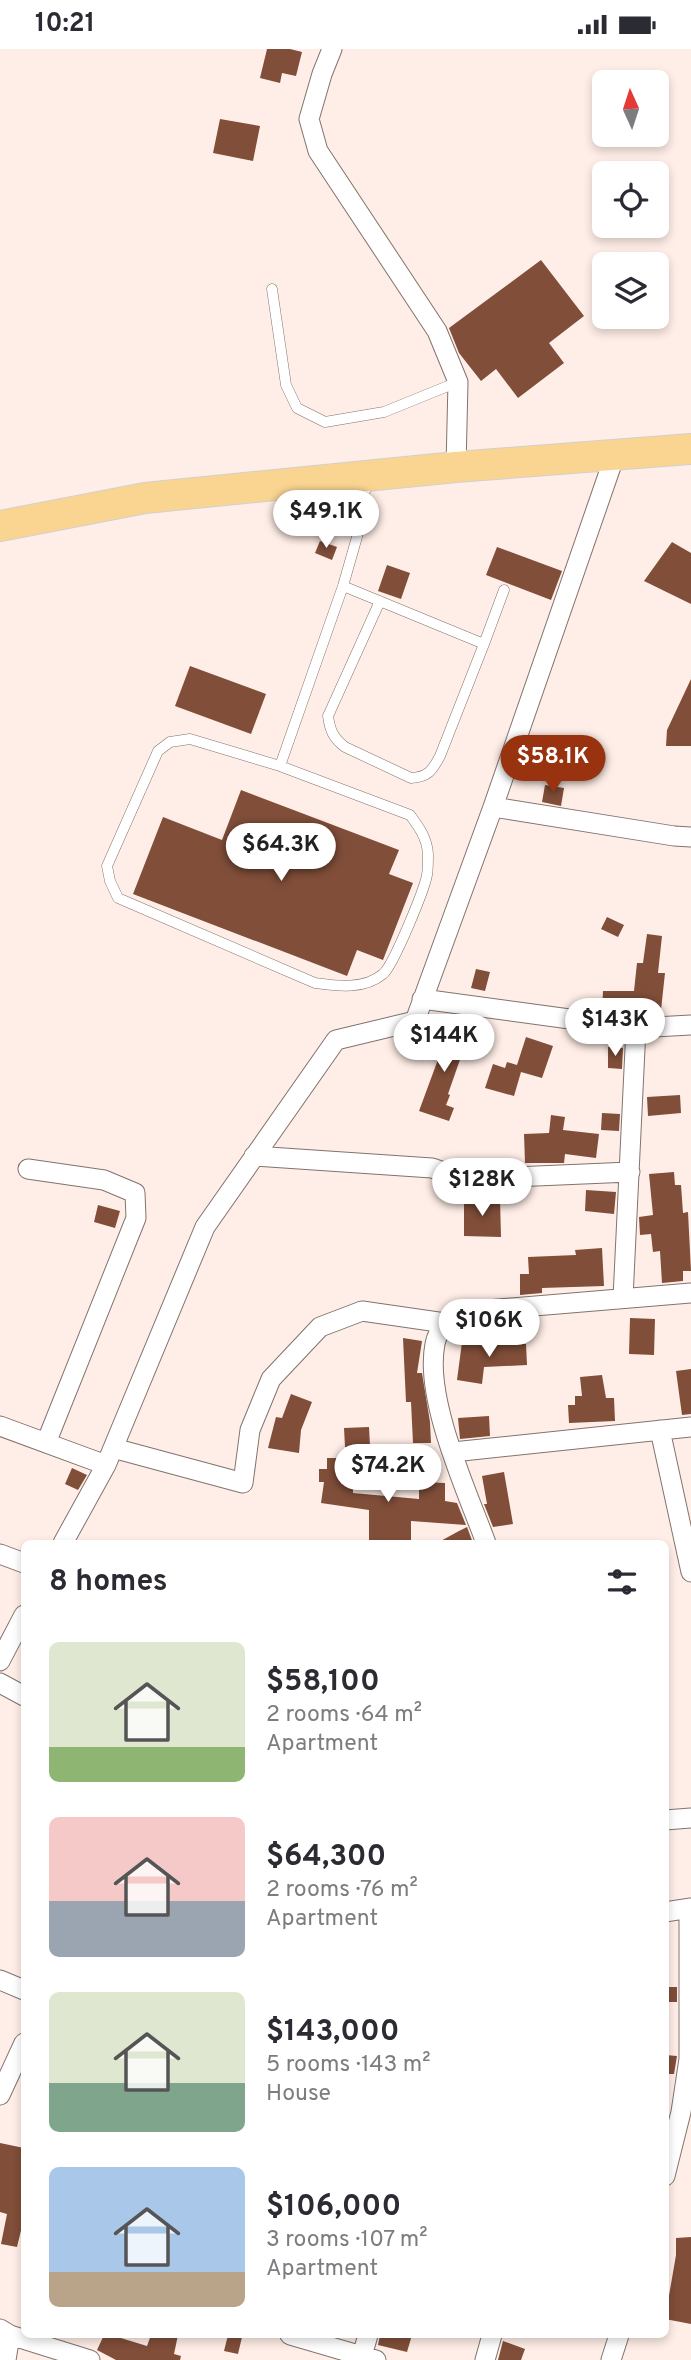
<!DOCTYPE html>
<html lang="en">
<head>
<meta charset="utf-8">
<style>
  :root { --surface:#fff; --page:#f7f7f7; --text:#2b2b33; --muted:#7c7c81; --accent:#98320f }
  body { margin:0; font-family:Overpass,sans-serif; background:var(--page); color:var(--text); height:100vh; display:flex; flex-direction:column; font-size:26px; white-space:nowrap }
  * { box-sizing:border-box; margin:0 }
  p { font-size:23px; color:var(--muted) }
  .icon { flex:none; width:38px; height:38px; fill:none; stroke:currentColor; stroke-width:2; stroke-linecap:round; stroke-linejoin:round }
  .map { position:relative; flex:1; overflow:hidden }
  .drawer { position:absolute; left:21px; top:1491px; width:648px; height:798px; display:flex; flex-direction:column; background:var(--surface); border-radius:10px; box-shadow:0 4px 10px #0003 }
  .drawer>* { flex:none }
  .needle { width:46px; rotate:357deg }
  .fabs { position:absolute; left:592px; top:21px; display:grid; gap:14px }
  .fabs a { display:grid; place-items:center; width:77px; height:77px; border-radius:10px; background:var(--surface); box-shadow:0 4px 10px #0003; font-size:35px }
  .price { position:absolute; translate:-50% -60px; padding:0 16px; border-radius:24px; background:#fff; color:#222; font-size:23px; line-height:46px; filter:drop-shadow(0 2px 4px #0008) }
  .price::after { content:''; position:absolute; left:50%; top:42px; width:21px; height:16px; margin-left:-10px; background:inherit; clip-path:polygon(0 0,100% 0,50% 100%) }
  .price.current { background:var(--accent); color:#fff }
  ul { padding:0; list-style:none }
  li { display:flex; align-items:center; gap:21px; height:175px; padding:0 28px }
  li span { display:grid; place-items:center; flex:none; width:196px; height:140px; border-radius:10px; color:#555 }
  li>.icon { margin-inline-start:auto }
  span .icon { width:84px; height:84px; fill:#fffc; stroke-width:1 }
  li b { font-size:30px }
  h2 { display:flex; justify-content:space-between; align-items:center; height:84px; padding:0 28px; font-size:30px }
  .status { display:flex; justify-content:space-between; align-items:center; height:49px; padding:0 35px; background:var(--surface); direction:ltr }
  .status svg { height:19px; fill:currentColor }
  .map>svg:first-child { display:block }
  .building { fill:#804e39 }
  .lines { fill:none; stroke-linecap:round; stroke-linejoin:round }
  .service-casing { stroke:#81736d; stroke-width:11 }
  .minor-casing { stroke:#81736d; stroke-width:21 }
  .primary-casing { stroke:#d1d0d0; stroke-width:32 }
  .service { stroke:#fff; stroke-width:10 }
  .minor { stroke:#fff; stroke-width:19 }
  .primary { stroke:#fad592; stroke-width:30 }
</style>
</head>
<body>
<div class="status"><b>10:21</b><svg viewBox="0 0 49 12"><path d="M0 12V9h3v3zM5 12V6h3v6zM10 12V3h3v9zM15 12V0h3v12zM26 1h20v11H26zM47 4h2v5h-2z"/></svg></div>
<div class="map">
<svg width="691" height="2311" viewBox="0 0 691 2311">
  <rect width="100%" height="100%" fill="#ffeee7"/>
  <path class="building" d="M267 0H290L302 3 296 27 282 24 280 34 260 29Z
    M220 70 260 77 253 112 213 104Z
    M541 211 584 267 549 294 564 314 518 349 496 320 481 332 459 304 449 279Z
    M320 492 337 498 332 511 315 504Z
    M672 493 691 504V555L644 532Z
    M497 498 562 522 551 551 486 526Z
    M387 516 410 524 401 550 378 542Z
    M190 617 266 645 251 685 175 657Z
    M691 630V697H666L667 681Z
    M545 736 564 739 561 757 542 753Z
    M241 741 399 801 389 825 413 834 383 911 357 901 347 927 133 845 163 768 222 791Z
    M607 868 624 876 618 888 601 880Z
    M647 885 662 887 658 924H665L661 961 648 959 647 966H642L602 962 603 942H634L637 914H643Z
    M476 920 490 923 485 942 471 939Z
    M454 967 465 968 458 1000 463 1002 448 1045 450 1046 446 1056 454 1059 449 1072 419 1062Z
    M526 988 553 997 542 1029 521 1023 514 1047 485 1039 493 1015 505 1019 507 1013 517 1016Z
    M608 998 623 999 622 1020 608 1019Z
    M680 1046 681 1064 648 1067 647 1048Z
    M602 1064 620 1065 619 1082 601 1081Z
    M551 1066 565 1068 563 1081 599 1085 596 1109 565 1105 564 1114H525L524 1085 549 1084Z
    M674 1123 675 1136H681L683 1164 688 1163 691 1222H683V1232L662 1234 660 1202 653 1203 651 1185 640 1186 639 1168 653 1166 649 1125Z
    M586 1141 616 1143 614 1165 585 1162Z
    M464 1150H500L501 1188 464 1187Z
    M98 1156 120 1162 115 1179 94 1173Z
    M602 1199 604 1237 542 1239V1244L520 1246V1225H529L528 1208 576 1206 575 1201Z
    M630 1269 655 1270 654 1306 629 1305Z
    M403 1289 422 1292 417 1324H422L430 1373 431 1394H413L411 1353H406Z
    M511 1291V1295H526L527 1316 484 1318 482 1335 457 1331 462 1293 493 1298V1292Z
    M691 1320V1365L682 1366 676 1322Z
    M602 1326 606 1349H614L615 1372 569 1374 568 1356H575V1347H582L580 1328Z
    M291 1345 312 1353 301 1381 299 1404 268 1399 276 1368 282 1369Z
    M489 1367 490 1387 460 1390 458 1369Z
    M369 1378 370 1397 345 1398 344 1379Z
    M327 1409H353V1444L419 1450V1433L445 1434V1452L457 1454 466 1476 411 1472V1494H369V1461L321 1454 324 1433H319V1420H327Z
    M72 1419 87 1426 78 1441 65 1435Z
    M504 1423 513 1475 493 1478 484 1455H487L482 1427Z
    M467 1478 473 1494H437L459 1482Z
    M665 1938H677V1953H665Z
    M665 2006 677 2007 674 2025H665Z
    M0 2094 24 2099V2169L17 2198 1 2195 7 2165 0 2163Z
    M691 2188V2275L665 2270 676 2206V2189Z
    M104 2286H111L147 2297 151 2286H178L174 2305 181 2307 180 2311H116L97 2301Z
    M228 2286 242 2288 238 2305 224 2302Z
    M380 2286H412L407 2303 378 2296Z
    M503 2292 525 2300 521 2311H498Z"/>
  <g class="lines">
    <defs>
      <path id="service" d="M272 240 286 336 297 359 325 373 384 363 458 333
        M343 537 484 595 440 707C432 722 428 728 411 729L345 698C333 689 330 681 328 667L380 552
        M484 595 504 541
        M190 690 280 717 410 766C419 778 427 789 428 805 428 811 428 820 427 826 424 842 393 917 383 925 364 941 337 937 315 934L118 849 110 832 107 817 158 702 170 693Z
        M280 717 343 537 357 488 367 430"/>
      <path id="minor" d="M332 0 322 25 309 70 318 102 437 282 458 333 456 418
        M493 758 674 787 691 788
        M422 950 636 979 691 976
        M254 1107 432 1119 464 1130 630 1123
        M28 1120 104 1131 135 1144 136 1169 46 1394
        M623 1249 636 979
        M0 1377 106 1416
        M660 1381 691 1523
        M113 1399 243 1434 250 1381 271 1330 320 1278 362 1262 445 1274
        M453 1403 691 1378
        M63 1494 106 1416 205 1178 336 991 415 972 493 758 615 406
        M486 1494C467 1442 424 1350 435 1295 438 1279 449 1271 462 1263L691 1244
        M0 1505 24 1514
        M0 1612 24 1566
        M0 1634 24 1647
        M665 1771 691 1769
        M665 1863 691 1859
        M0 1931 24 1941
        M0 2046 24 1994
        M665 2127 681 2063 689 2010V1860
        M0 2280 10 2286 90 2311
        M290 2286 376 2311
        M362 2307 368 2286
        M6 2311 10 2286
        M485 2311 492 2286
        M611 2311 619 2286"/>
      <path id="primary" d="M0 477 145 449 456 418 691 400"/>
    </defs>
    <use href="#service" class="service-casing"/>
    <use href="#minor" class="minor-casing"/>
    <use href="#primary" class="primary-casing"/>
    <use href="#service" class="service"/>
    <use href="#minor" class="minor"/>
    <use href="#primary" class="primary"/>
  </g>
</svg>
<div class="fabs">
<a><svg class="needle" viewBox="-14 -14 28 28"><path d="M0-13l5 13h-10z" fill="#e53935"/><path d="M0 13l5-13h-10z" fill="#7c7c81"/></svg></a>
<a><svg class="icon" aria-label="locate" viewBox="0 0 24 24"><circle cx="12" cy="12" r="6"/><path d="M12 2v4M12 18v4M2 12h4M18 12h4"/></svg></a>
<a><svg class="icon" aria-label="layers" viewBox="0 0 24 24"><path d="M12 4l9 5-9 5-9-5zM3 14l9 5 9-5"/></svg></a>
</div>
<b class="price" style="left:326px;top:501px">$49.1K</b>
<b class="price current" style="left:553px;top:746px">$58.1K</b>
<b class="price" style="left:281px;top:834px">$64.3K</b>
<b class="price" style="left:615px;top:1009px">$143K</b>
<b class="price" style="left:444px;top:1025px">$144K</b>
<b class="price" style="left:482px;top:1169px">$128K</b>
<b class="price" style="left:489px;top:1310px">$106K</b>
<b class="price" style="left:388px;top:1455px">$74.2K</b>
<section class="drawer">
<h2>8 homes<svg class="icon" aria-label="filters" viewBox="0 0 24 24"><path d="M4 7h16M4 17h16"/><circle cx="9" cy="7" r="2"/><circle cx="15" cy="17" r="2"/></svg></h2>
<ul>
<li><span style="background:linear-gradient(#dfe7d0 75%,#8fb573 0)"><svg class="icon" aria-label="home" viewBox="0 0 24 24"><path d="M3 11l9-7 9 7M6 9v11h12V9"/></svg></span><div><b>$58,100</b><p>2 rooms · 64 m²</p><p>Apartment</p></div></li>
<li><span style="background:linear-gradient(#f6c9c9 60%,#9aa5b1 0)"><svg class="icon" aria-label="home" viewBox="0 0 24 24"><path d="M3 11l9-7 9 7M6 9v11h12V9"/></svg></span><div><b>$64,300</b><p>2 rooms · 76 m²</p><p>Apartment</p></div></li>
<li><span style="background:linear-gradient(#dfe7d0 65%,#7fa58c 0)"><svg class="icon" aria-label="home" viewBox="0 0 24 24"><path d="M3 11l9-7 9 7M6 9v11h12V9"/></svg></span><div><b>$143,000</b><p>5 rooms · 143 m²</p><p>House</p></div></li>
<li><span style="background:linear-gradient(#a9c7e8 75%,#b9a48a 0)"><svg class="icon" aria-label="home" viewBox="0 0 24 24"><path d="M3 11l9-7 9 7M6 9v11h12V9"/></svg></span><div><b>$106,000</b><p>3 rooms · 107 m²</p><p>Apartment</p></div></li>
</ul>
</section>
</div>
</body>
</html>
